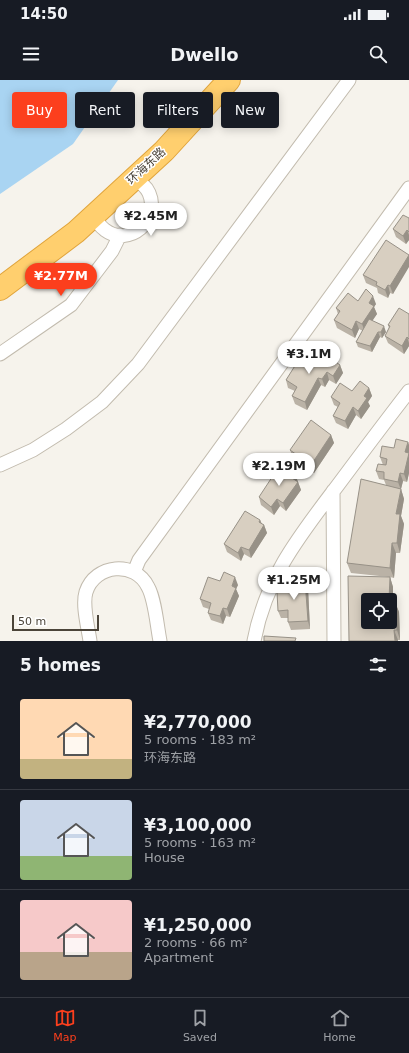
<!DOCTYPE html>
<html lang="en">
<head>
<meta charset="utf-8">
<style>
  :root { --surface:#171b24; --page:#242831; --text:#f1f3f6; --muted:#9ea1a6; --line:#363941; --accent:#fc3f1d }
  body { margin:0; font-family:"DejaVu Sans","Noto Sans SC",sans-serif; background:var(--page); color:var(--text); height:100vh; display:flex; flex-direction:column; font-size:15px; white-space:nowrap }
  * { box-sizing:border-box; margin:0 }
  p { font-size:13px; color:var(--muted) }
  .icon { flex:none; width:22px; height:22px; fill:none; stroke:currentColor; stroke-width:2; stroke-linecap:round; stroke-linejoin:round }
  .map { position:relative; height:561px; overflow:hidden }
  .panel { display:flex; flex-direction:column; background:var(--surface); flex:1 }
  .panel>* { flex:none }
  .banner { position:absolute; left:12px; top:12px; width:385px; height:36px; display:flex; gap:8px }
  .tools { position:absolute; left:361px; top:513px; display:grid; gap:8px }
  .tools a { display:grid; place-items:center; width:36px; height:36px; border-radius:4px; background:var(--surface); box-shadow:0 2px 10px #0003; font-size:20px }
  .scale { position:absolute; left:12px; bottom:10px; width:87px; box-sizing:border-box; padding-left:4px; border:2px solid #4b4439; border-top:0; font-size:11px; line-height:14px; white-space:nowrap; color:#4b4439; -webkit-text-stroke:3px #fff; paint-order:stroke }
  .price { position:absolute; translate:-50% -34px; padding:0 9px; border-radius:14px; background:#fff; color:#222; font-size:13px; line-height:26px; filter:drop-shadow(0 1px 2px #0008) }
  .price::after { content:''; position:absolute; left:50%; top:24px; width:12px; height:9px; margin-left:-6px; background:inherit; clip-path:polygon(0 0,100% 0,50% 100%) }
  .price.current { background:var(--accent); color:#fff }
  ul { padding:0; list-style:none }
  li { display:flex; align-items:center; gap:12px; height:100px; padding:0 20px }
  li+li { border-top:1px solid var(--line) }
  li span { display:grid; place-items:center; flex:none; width:112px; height:80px; border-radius:4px; color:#555 }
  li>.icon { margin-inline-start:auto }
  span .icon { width:48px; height:48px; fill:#fffc; stroke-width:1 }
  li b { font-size:17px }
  h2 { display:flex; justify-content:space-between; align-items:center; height:48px; padding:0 20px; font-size:17px }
  .tag { padding:0 14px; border-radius:4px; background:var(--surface); box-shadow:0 2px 10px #0003; font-size:14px; line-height:36px }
  .tag.current { background:var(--accent); color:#fff }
  .status { display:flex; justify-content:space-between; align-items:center; height:28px; padding:0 20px; background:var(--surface); direction:ltr }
  .status svg { height:11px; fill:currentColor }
  header { display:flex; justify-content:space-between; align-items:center; height:52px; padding:0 20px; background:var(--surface); font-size:18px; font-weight:700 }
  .menu { display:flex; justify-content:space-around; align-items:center; height:56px; border-top:1px solid var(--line); background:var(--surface); font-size:11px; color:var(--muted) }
  .menu a { display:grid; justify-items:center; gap:2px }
  .menu .current { color:var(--accent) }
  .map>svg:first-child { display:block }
  .water { fill:#a9d4f2 }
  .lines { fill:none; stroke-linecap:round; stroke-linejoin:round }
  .street-casing { stroke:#c2bbae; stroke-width:15 }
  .highway-casing { stroke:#e0a43c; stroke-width:24 }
  .street { stroke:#fff; stroke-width:13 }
  .highway { stroke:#ffcf6e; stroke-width:22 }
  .wall { fill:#bab2a6 }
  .shaded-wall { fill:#979187 }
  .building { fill:#d8cfc1; stroke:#979187 }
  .labels { text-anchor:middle; stroke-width:3; stroke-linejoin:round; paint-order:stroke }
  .street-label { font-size:12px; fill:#4b4439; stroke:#fff }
</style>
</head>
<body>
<div class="status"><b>14:50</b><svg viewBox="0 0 49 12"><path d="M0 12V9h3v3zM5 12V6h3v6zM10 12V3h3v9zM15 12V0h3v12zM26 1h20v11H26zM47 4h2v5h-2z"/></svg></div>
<header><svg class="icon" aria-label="menu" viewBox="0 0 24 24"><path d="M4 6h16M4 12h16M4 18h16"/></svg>Dwello<svg class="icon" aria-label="search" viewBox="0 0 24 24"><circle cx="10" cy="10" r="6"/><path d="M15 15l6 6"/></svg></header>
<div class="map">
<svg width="409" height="561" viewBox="0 0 409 561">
  <rect width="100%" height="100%" fill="#f6f3ec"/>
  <path class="water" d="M0 0H118L73 64 0 114Z"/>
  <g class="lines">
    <defs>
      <path id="street" d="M93 135C96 141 100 146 105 150 129 168 161 140 149 113 146 106 140 102 134 98
        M0 274 71 225 112 171 120 155
        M0 385 33 370 66 349 102 322 138 284 349 0
        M333 411 334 561
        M134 492 139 480 409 108
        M90 561C88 547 82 525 86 512 95 484 135 480 148 507 155 519 157 546 160 561
        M254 561C266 497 300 455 338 405 361 374 385 342 409 311"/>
      <path id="highway" d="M0 209 76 152 164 71 229 0"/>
    </defs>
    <use href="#street" class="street-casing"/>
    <use href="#highway" class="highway-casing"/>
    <use href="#street" class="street"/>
    <use href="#highway" class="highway"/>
  </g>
  <path class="wall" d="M409 138V160L406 164 396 157 393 149Z
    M409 175 393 214 390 213 388 218 378 213 377 208 366 203 363 195Z
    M358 221 376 224 374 227 377 234 372 240 386 252 382 258 380 257 372 272 358 267 356 262 363 251 359 249 355 258 337 248 334 240 338 234 336 228Z
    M409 234V266L404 274 388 263 385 256 389 248 388 245Z
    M326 285H340L343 293 336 304 329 300 325 307 321 305 307 330 295 324 292 316 295 311 288 308 286 300Z
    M369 308 372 316 368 322 370 326 361 339 356 335 348 349 336 343 333 336 338 327 334 325 331 317 352 311Z
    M331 355 334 363 314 393 293 378 290 370Z
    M408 362 409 365V393L407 402 403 401 401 409 404 419 401 436 404 444 400 473H396L394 498 390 497 393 507V522H395L399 532 400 560 349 561 389 497 351 493 347 483 386 405 384 400 379 399 376 391 383 385 380 377 394 368Z
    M295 394 301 410 286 431 280 426 274 435 261 425 259 417Z
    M260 440 262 444 264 445 267 453 251 478 244 474 241 481 227 472 224 464Z
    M220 501 238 505 236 509 239 516 230 537 226 536 223 544 211 540 208 533 209 529 203 527 200 519Z
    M308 508 310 549 291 550 288 542V538H281L278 531Z"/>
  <path class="shaded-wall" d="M407 150 409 155V160L406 164 403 156Z
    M409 175V187L393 214 390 206Z
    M388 205 390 213 388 218 385 210Z
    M373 216 376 224 374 227 377 234 365 252 362 244 369 223Z
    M356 241 359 249 355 258 352 250Z
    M384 246 386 252 382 258 381 252Z
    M378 252 380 257 372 272 370 266Z
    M407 257 409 263V266L404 274 402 266Z
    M340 285 343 293 336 304 333 296Z
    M327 292 329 300 325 307 322 299Z
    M318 298 321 305 307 330 305 322Z
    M369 308 372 316 368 322 370 326 361 339 358 331 364 316Z
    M353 327 356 335 348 349 345 341Z
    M331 355 334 363 314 393 311 385Z
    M408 362 409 365V393L407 402 404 394 405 372Z
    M400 393 403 401 401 409 404 419 401 436 404 444 400 473 397 463 396 434 401 410 398 402Z
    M295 394 301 410 286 431 283 423 292 398Z
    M277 419 280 426 274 435 271 427Z
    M260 440 263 447 264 445 267 453 251 478 249 470Z
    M392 463 396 473 394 498 390 488Z
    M241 467 244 474 241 481 238 473Z
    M235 497 238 505 236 509 239 516 230 537 227 529 232 506Z
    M390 497 393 507V532L390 524V520H389Z
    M305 500 308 508 310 549 308 541Z
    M395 522 399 532 400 560 397 550Z
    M223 528 226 536 223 544 220 536Z
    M394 550 398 560V561H395Z"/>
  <path class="building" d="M403 135 409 138V152L407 150 403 156 393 149Z
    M386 160 409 175 390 206 388 205 385 210 376 205 377 202 363 195Z
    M366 209 373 216 369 223 374 226 362 244 356 241 352 250 334 240 340 231 336 228 348 213 358 221Z
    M399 228 409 234V259L407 257 402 266 385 256 390 246 388 245Z
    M369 239 384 246 381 252H378L370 266 356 262Z
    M303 273 326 285 330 278 340 285 333 296 327 292 322 299 318 298 305 322 292 316 297 307 286 300Z
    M360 301 369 308 364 316 367 318 358 331 353 327 345 341 333 336 340 323 331 317 340 303 352 311Z
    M311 340 331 355 311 385 290 370Z
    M396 359 408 362 405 372 409 373 404 394 400 393 398 402 384 399V392L376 391 378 384 386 385 387 379 380 377 382 366 394 368Z
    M280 385 295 394 292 398 298 402 283 423 277 419 271 427 259 417Z
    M361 399 401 409 396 434H400L397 463H392L390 488 347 483Z
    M245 431 260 440 259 442 264 445 249 470 241 467 238 473 224 464Z
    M224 492 235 497 232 506 236 508 227 529 223 528 220 536 208 533 211 523 200 519 208 497 220 501Z
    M348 496 390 497 389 520H368V542H390V522H395L397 550H394L395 561H349Z
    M305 500 308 541 288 542V530L278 531 277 512 285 511 284 501Z
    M264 556 296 558 295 561H264Z"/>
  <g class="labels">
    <g class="street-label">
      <text transform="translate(146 86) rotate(-43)" y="4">环海东路</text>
    </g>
  </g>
</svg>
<div class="tools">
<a><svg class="icon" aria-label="locate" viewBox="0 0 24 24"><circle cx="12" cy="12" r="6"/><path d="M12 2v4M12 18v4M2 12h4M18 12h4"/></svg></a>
</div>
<div class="scale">50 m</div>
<b class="price" style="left:151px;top:157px">¥2.45M</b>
<b class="price current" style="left:61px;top:217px">¥2.77M</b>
<b class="price" style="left:309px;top:295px">¥3.1M</b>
<b class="price" style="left:279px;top:407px">¥2.19M</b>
<b class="price" style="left:294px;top:521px">¥1.25M</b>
<div class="banner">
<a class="tag current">Buy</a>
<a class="tag">Rent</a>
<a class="tag">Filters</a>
<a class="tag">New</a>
</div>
</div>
<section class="panel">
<h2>5 homes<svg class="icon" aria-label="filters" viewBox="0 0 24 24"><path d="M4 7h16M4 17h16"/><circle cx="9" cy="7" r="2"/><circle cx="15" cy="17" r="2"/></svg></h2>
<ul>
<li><span style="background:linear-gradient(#ffd9b3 75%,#c2b280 0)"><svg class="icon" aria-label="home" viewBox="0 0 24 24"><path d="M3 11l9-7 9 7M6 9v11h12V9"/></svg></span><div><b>¥2,770,000</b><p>5 rooms · 183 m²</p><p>环海东路</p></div></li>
<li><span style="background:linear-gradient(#c9d6e8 70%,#8fb573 0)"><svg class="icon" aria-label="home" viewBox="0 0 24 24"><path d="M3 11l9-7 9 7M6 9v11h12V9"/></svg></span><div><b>¥3,100,000</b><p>5 rooms · 163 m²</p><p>House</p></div></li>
<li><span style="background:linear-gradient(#f6c9c9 65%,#b9a48a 0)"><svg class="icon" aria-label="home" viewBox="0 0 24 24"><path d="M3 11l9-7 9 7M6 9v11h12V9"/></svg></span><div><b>¥1,250,000</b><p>2 rooms · 66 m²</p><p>Apartment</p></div></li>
</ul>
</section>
<nav class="menu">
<a class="current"><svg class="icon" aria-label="map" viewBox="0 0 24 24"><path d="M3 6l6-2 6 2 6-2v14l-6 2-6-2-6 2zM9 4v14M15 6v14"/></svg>Map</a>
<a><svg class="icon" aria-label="saved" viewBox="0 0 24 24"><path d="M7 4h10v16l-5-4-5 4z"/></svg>Saved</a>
<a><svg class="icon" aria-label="home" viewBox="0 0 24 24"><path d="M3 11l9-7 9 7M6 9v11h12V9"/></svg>Home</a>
</nav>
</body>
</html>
